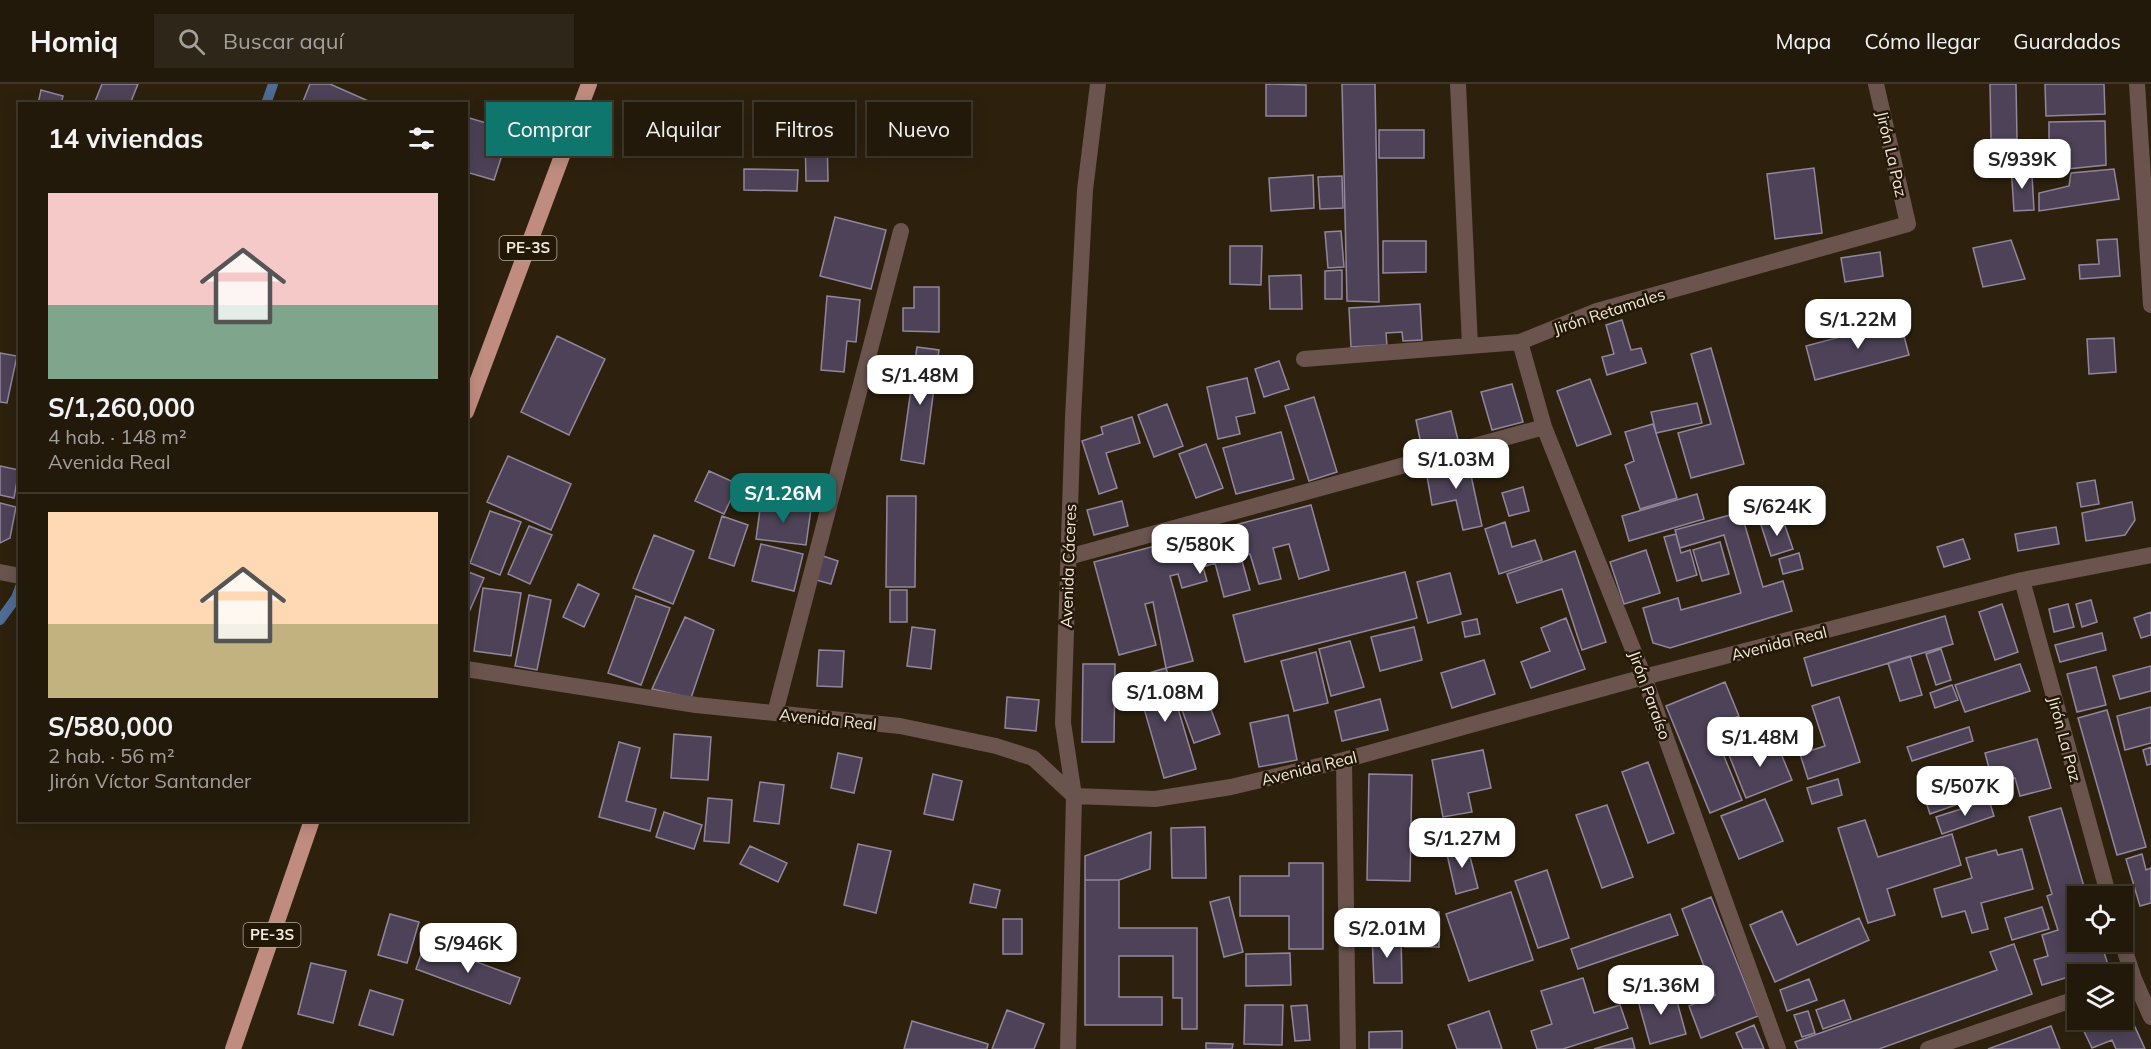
<!DOCTYPE html>
<html lang="es">
<head>
<meta charset="utf-8">
<style>
  :root { --surface:#22190a; --page:#2e2618; --text:#f1f3f6; --muted:#a2a09c; --line:#3f382b; --accent:#0f766e }
  body { margin:0; font-family:Mulish,sans-serif; background:var(--page); color:var(--text); height:100vh; display:flex; flex-direction:column; font-size:22px; white-space:nowrap }
  * { box-sizing:border-box; margin:0 }
  p { font-size:20px; color:var(--muted) }
  .icon { flex:none; width:33px; height:33px; fill:none; stroke:currentColor; stroke-width:2; stroke-linecap:round; stroke-linejoin:round }
  .map { position:relative; flex:1; overflow:hidden }
  .details { position:absolute; left:18px; top:18px; width:450px; height:720px; display:flex; flex-direction:column; background:var(--surface); border-radius:0px; box-shadow:0 3px 15px #0003,0 0 0 2px var(--line) }
  .details>* { flex:none }
  .banner { position:absolute; left:486px; top:18px; width:570px; height:54px; display:flex; gap:12px }
  .buttons { position:absolute; left:2067px; top:802px; display:grid; gap:12px }
  .buttons a { display:grid; place-items:center; width:66px; height:66px; border-radius:0px; background:var(--surface); box-shadow:0 3px 15px #0003,0 0 0 2px var(--line); font-size:30px }
  .price { position:absolute; translate:-50% -51px; padding:0 14px; border-radius:12px; background:#fff; color:#222; font-size:20px; line-height:39px; filter:drop-shadow(0 2px 3px #0008) }
  .price::after { content:''; position:absolute; left:50%; top:36px; width:18px; height:14px; margin-left:-9px; background:inherit; clip-path:polygon(0 0,100% 0,50% 100%) }
  .price.current { background:var(--accent); color:#fff }
  ul { padding:0; list-style:none }
  li { display:grid; align-content:center; gap:12px; height:318px; padding:0 30px }
  li+li { border-top:2px solid var(--line) }
  li span { display:grid; place-items:center; height:186px; border-radius:0px; color:#555 }
  li>.icon { margin-inline-start:auto }
  span .icon { width:108px; height:108px; fill:#fffc; stroke-width:1 }
  li b { font-size:26px }
  h2 { display:flex; justify-content:space-between; align-items:center; height:72px; padding:0 30px; font-size:26px }
  .chip { padding:0 21px; border-radius:0px; background:var(--surface); box-shadow:0 3px 15px #0003,0 0 0 2px var(--line); font-size:21px; line-height:54px }
  .chip.current { background:var(--accent); color:#fff }
  header { display:flex; align-items:center; gap:36px; box-sizing:border-box; height:84px; padding:0 30px; background:var(--surface); border-bottom:2px solid var(--line) }
  header strong { font-size:28px }
  nav { display:flex; gap:33px; margin-inline-start:auto; font-size:21px }
  .search { width:420px; height:54px; background:var(--page); display:flex; align-items:center; gap:15px; box-sizing:border-box; padding:0 21px; border-radius:0px; color:var(--muted); font-size:22px }
  .map>svg:first-child { display:block }
  .lines { fill:none; stroke-linecap:round; stroke-linejoin:round }
  .stream { stroke:#4e6c94; stroke-width:10 }
  .building { fill:#4d4257; stroke:#92869d; stroke-width:1.5 }
  .minor { stroke:#6b544e; stroke-width:16 }
  .trunk { stroke:#c08c7f; stroke-width:16 }
  .labels { text-anchor:middle; stroke-width:5; stroke-linejoin:round; paint-order:stroke }
  .shield { fill:#231805; stroke:#b4ab9d; stroke-width:1.5 }
  .shield-label { font-size:15px; font-weight:bold; fill:#f2eade }
  .street-label { font-size:16px; fill:#f2eade; stroke:#231805 }
</style>
</head>
<body>
<header>
<strong>Homiq</strong>
<div class="search"><svg class="icon" aria-label="search" viewBox="0 0 24 24"><circle cx="10" cy="10" r="6"/><path d="M15 15l6 6"/></svg>Buscar aquí</div>
<nav><a>Mapa</a><a>Cómo llegar</a><a>Guardados</a></nav>
</header>
<div class="map">
<svg width="2151" height="965" viewBox="0 0 2151 965">
  <rect width="100%" height="100%" fill="#2d210e"/>
  <g class="lines">
    <path class="stream" d="M266 20 273 0
      M0 536 16 514 20 503"/>
  </g>
  <path class="building" d="M102 0H138L130 20H94Z
    M310 0H330L375 20H302Z
    M1266 0 1306 1V32H1266Z
    M1342 0H1375L1379 218 1347 217Z
    M1990 0H2016L2017 55H1991Z
    M2045 0H2104L2105 30 2046 32Z
    M41 6 63 12 61 20H38Z
    M466 33 510 46 494 96 466 88Z
    M2105 37 2106 81 2038 88 2033 72 2049 67V38Z
    M1379 46H1424V74H1379Z
    M805 50 827 51 828 97H806Z
    M2022 81 2023 92 2032 91 2034 126 2014 127 2011 82Z
    M1814 84 1822 149 1775 155 1767 90Z
    M744 85 798 86 797 107 744 106Z
    M2114 85 2119 115 2039 127V109L2069 102 2071 89Z
    M1313 91 1314 124 1271 127 1269 94Z
    M1342 92 1343 124 1320 125 1318 93Z
    M835 133 886 146 871 205 820 192Z
    M1341 147 1344 183 1328 184 1325 148Z
    M2117 155 2120 192 2080 195 2079 181 2099 180 2097 156Z
    M2011 156 2025 195 1983 203 1973 164Z
    M1383 157H1426V188L1383 189Z
    M1230 162H1262L1261 201 1230 200Z
    M1880 168 1883 192 1845 198 1841 174Z
    M1342 186V215H1325V187Z
    M1301 191 1302 225H1270L1269 192Z
    M914 203H939V248L903 247V224H914Z
    M827 212 860 216 856 258 847 257 844 288 821 286Z
    M1420 220 1422 256 1403 257 1402 248 1386 249 1387 261 1351 263 1349 224Z
    M1622 236 1631 266 1641 264 1646 279 1607 291 1602 273 1614 270 1606 241Z
    M1900 237 1909 271 1815 296 1806 262Z
    M557 252 605 275 569 351 521 328Z
    M2114 254 2116 288 2089 290 2087 255Z
    M917 263 939 266 924 380 901 376Z
    M1711 264 1744 380 1691 394 1678 349 1711 340 1691 270Z
    M0 269 17 272 7 319 0 318Z
    M1279 277 1289 305 1264 313 1255 285Z
    M1247 294 1255 329 1236 333 1240 350 1218 355 1207 303Z
    M1590 295 1611 350 1577 362 1557 307Z
    M1512 300 1523 338 1492 346 1481 308Z
    M1314 313 1337 388 1309 397 1285 322Z
    M1697 319 1702 339 1656 349 1651 328Z
    M1167 320 1183 362 1154 373 1138 331Z
    M1451 327 1458 356 1422 365 1416 336Z
    M1132 333 1140 359 1106 369 1117 404 1099 410 1082 357 1103 350 1101 343Z
    M1653 340 1677 414 1640 425 1625 381 1634 377 1625 348Z
    M1281 348 1294 395 1236 410 1223 364Z
    M1206 360 1223 404 1196 414 1179 370Z
    M508 372 571 400 551 446 487 418Z
    M1467 373 1482 442 1463 446 1456 416 1432 421 1426 386Z
    M0 382 19 386 14 414 0 411Z
    M709 387 738 400 724 430 695 417Z
    M2095 396 2099 420 2081 423 2077 399Z
    M1523 403 1529 427 1509 432 1502 409Z
    M1697 410 1704 435 1629 457 1622 432Z
    M887 412H916L915 503H886Z
    M1122 417 1128 442 1094 451 1087 426Z
    M761 418 811 425 806 461 756 455Z
    M2132 418 2135 436 2125 451 2086 457 2082 429Z
    M0 419 16 423 10 454 0 459Z
    M1311 421 1329 486 1299 495 1289 460 1273 464 1281 495 1259 500 1250 470 1241 473 1250 506 1224 513 1215 479 1203 483 1207 497 1182 504 1178 490 1170 492 1193 577 1166 584 1153 518 1145 520 1156 561 1119 571 1094 478Z
    M490 427 521 438 500 491 470 479Z
    M1741 428 1763 503 1783 497 1792 527 1670 564 1653 559 1643 524 1678 514 1681 526 1741 509 1724 451 1680 464 1675 446Z
    M722 432 748 441 734 482 709 474Z
    M1782 433 1793 465 1771 472 1761 441Z
    M1505 438 1512 463 1535 456 1542 476 1499 490 1485 445Z
    M529 442 552 451 530 500 508 490Z
    M2056 443 2059 460 2018 467 2015 450Z
    M1676 450 1681 469 1690 466 1697 491 1677 497 1664 453Z
    M654 451 694 467 673 520 633 504Z
    M1963 455 1970 475 1944 483 1937 463Z
    M1720 458 1729 490 1702 497 1693 466Z
    M761 460 803 470 794 507 752 497Z
    M1646 466 1660 509 1624 520 1610 478Z
    M1575 467 1606 558 1582 566 1562 505 1517 519 1507 490Z
    M1799 469 1803 485 1783 490 1779 475Z
    M823 472 838 477 831 500 816 496Z
    M466 487 484 494 466 535Z
    M1405 488 1417 534 1245 578 1233 531Z
    M1450 489 1461 530 1428 539 1417 498Z
    M578 500 599 510 584 543 563 533Z
    M483 504 521 509 511 572 474 567Z
    M890 506H907V538H890Z
    M529 511 551 516 537 586 515 582Z
    M636 512 670 524 641 601 608 589Z
    M2091 516 2097 538 2082 543 2076 520Z
    M2002 520 2018 568 1995 576 1979 528Z
    M2068 520 2074 543 2054 548 2049 525Z
    M2151 528V551L2141 554 2134 534Z
    M1945 532 1953 560 1812 602 1804 574Z
    M685 533 714 546 691 614 652 605Z
    M1566 534 1585 585 1531 604 1521 578 1550 567 1541 544Z
    M1477 535 1480 550 1465 553 1462 538Z
    M912 543 935 546 931 585 907 582Z
    M1414 543 1422 576 1380 587 1371 553Z
    M2102 549 2106 566 2060 578 2055 561Z
    M1350 557 1364 603 1331 612 1319 565Z
    M1941 565 1951 596 1936 601 1926 570Z
    M819 566 844 567 842 603 817 602Z
    M1316 568 1328 619 1294 627 1281 577Z
    M1910 572 1922 611 1900 617 1888 579Z
    M1484 576 1495 610 1452 624 1441 589Z
    M1083 580H1115L1114 658H1082Z
    M2020 580 2030 607 1965 628 1955 601Z
    M2151 582V607L2120 615 2113 592Z
    M2096 583 2106 621 2077 628 2067 590Z
    M1166 584 1196 685 1164 694 1135 593Z
    M1725 598 1739 632 1712 643 1742 716 1710 729 1666 622Z
    M1952 601 1958 616 1935 624 1930 609Z
    M1007 613 1039 616 1036 647 1005 644Z
    M1839 613 1860 678 1808 695 1800 670 1825 662 1812 622Z
    M1380 615 1388 646 1342 657 1335 627Z
    M1208 617 1220 650 1194 659 1182 626Z
    M2151 623V659L2125 666 2117 632Z
    M2107 626 2146 763 2117 771 2078 634Z
    M1288 631 1297 676 1259 683 1250 639Z
    M1969 643 1973 657 1912 677 1907 663Z
    M674 650 711 653 708 696 671 694Z
    M1774 653 1792 696 1746 714 1729 671Z
    M2037 655 2051 704 2020 712 2015 694 1993 699 1985 669Z
    M619 658 640 664 626 717 656 725 650 747 599 733Z
    M2151 663V680L2147 681 2143 666Z
    M1483 666 1491 704 1468 709 1472 728 1443 733 1432 676Z
    M838 669 862 674 854 709 831 704Z
    M1648 678 1674 749 1648 759 1622 688Z
    M933 690 962 697 953 736 924 730Z
    M1369 690 1412 691 1410 797 1367 796Z
    M1838 695 1842 711 1812 720 1807 704Z
    M760 698 784 701 779 740 754 737Z
    M1954 699 1961 719 1930 730 1923 709Z
    M708 714 732 716 729 759 704 757Z
    M1765 715 1783 757 1739 775 1721 732Z
    M1989 716 1994 732 1942 750 1936 733Z
    M1607 721 1633 793 1602 804 1576 731Z
    M2061 724 2087 813H2078V858H2101L2108 881 2042 901 2034 876 2048 872 2042 851 2058 846 2047 812 2052 810 2029 733Z
    M664 728 702 741 694 765 656 753Z
    M1865 736 1878 773 1952 750 1961 781 1887 805 1895 831 1868 839 1838 744Z
    M1205 743 1206 794H1172L1171 744Z
    M1151 748 1150 785 1119 796H1085V772Z
    M858 760 891 767 876 829 844 821Z
    M1467 761 1478 804 1456 810 1446 766Z
    M750 762 787 779 778 798 740 780Z
    M2022 765 2033 805 1981 819 1988 845 1972 849 1965 827 1942 833 1934 805 1972 794 1966 774 1996 766 1998 771Z
    M2142 770 2146 786 2151 784V819L2140 822 2126 775Z
    M1289 779H1323V865H1289V832H1240V792H1289Z
    M1547 786 1569 854 1538 864 1515 797Z
    M1085 796H1119V844H1197V945H1182V914H1173V872H1119V913H1162V941H1085Z
    M974 800 1000 806 996 824 970 819Z
    M1511 808 1533 876 1469 897 1446 830Z
    M1229 813 1243 868 1224 873 1210 818Z
    M1711 813 1758 932 1701 954 1689 922 1715 911 1682 825Z
    M2042 823 2049 845 2012 856 2005 834Z
    M1782 827 1797 861 1859 834 1869 856 1775 898 1750 841Z
    M1405 828H1439V863H1405Z
    M390 830 419 838 407 879 378 871Z
    M1670 830 1678 851 1578 885 1571 865Z
    M1003 835H1022V870H1003Z
    M1372 852H1401L1402 899H1374Z
    M425 859 520 894 510 920 416 885Z
    M2014 860 2032 910 1879 965H1798L1795 958 1997 886 1990 868Z
    M1290 869 1291 901 1246 902V870Z
    M311 879 346 887 333 939 298 930Z
    M1583 894 1594 929 1620 921 1628 944 1563 965H1537L1531 947 1552 940 1541 907Z
    M1809 895 1817 916 1787 927 1780 906Z
    M1673 903 1686 950 1650 960 1637 913Z
    M370 906 403 916 393 951 359 941Z
    M1844 916 1851 935 1823 945 1816 926Z
    M1245 921H1283L1282 961 1244 960Z
    M1307 921 1310 956 1295 957 1291 922Z
    M2125 921 2145 965H2116L2112 956 2092 964 2081 941 2091 936H2122V922Z
    M1007 926 1044 940 1034 965H992Z
    M1489 927 1502 965H1457L1448 941Z
    M1808 927 1815 949 1802 953 1794 931Z
    M912 937 988 960 987 965H904Z
    M1754 941 1764 965H1743L1736 949Z
    M2051 942 2060 965H1988Z
    M1402 947V965H1369V948Z
    M1632 954 1635 965H1594Z
    M1206 959 1233 960 1232 965H1206Z"/>
  <g class="lines">
    <path class="minor" d="M1458 0 1470 262
      M2137 0 2151 221
      M1520 258 1544 343 1644 593 1778 965
      M1304 275 1520 258 1597 227 1908 140 1876 0
      M1068 473 1544 343
      M0 488 20 492
      M2022 496 2109 813
      M466 585 696 621 900 642 996 662 1033 674 1074 712 1155 715 1231 703 1344 676 1644 593 2022 496 2151 471
      M775 629 901 147
      M1344 676 1348 965
      M2122 858 2134 895 2151 933
      M1068 965 1074 712 1063 639 1073 333 1085 106 1098 0
      M1928 965 2078 914"/>
    <path class="trunk" d="M466 328 589 0
      M233 965 312 736"/>
  </g>
  <g class="labels">
    <g class="shield">
      <rect x="499.5" y="152" width="57" height="24" rx="4.5"/>
      <rect x="243.5" y="839" width="57" height="24" rx="4.5"/>
    </g>
    <g class="shield-label">
      <text x="528" y="169">PE-3S</text>
      <text x="272" y="856">PE-3S</text>
    </g>
    <g class="street-label">
      <text transform="translate(1892 70) rotate(77)" y="6">Jirón La Paz</text>
      <text transform="translate(1609 227) rotate(-18)" y="6">Jirón Retamales</text>
      <text transform="translate(1068 482) rotate(-88)" y="6">Avenida Cáceres</text>
      <text transform="translate(1779 559) rotate(-14)" y="6">Avenida Real</text>
      <text transform="translate(1650 611) rotate(70)" y="6">Jirón Paraíso</text>
      <text transform="translate(828 635) rotate(6)" y="6">Avenida Real</text>
      <text transform="translate(2065 655) rotate(75)" y="6">Jirón La Paz</text>
      <text transform="translate(1309 684) rotate(-14)" y="6">Avenida Real</text>
    </g>
  </g>
</svg>
<div class="buttons">
<a><svg class="icon" aria-label="locate" viewBox="0 0 24 24"><circle cx="12" cy="12" r="6"/><path d="M12 2v4M12 18v4M2 12h4M18 12h4"/></svg></a>
<a><svg class="icon" aria-label="layers" viewBox="0 0 24 24"><path d="M12 4l9 5-9 5-9-5zM3 14l9 5 9-5"/></svg></a>
</div>
<b class="price" style="left:2022px;top:106px">S/939K</b>
<b class="price" style="left:1858px;top:266px">S/1.22M</b>
<b class="price" style="left:920px;top:322px">S/1.48M</b>
<b class="price" style="left:1456px;top:406px">S/1.03M</b>
<b class="price current" style="left:783px;top:440px">S/1.26M</b>
<b class="price" style="left:1777px;top:453px">S/624K</b>
<b class="price" style="left:1200px;top:491px">S/580K</b>
<b class="price" style="left:1165px;top:639px">S/1.08M</b>
<b class="price" style="left:1760px;top:684px">S/1.48M</b>
<b class="price" style="left:1965px;top:733px">S/507K</b>
<b class="price" style="left:1462px;top:785px">S/1.27M</b>
<b class="price" style="left:1387px;top:875px">S/2.01M</b>
<b class="price" style="left:468px;top:890px">S/946K</b>
<b class="price" style="left:1661px;top:932px">S/1.36M</b>
<div class="banner">
<a class="chip current">Comprar</a>
<a class="chip">Alquilar</a>
<a class="chip">Filtros</a>
<a class="chip">Nuevo</a>
</div>
<section class="details">
<h2>14 viviendas<svg class="icon" aria-label="filters" viewBox="0 0 24 24"><path d="M4 7h16M4 17h16"/><circle cx="9" cy="7" r="2"/><circle cx="15" cy="17" r="2"/></svg></h2>
<ul>
<li><span style="background:linear-gradient(#f6c9c9 60%,#7fa58c 0)"><svg class="icon" aria-label="home" viewBox="0 0 24 24"><path d="M3 11l9-7 9 7M6 9v11h12V9"/></svg></span><div><b>S/1,260,000</b><p>4 hab. · 148 m²</p><p>Avenida Real</p></div></li>
<li><span style="background:linear-gradient(#ffd9b3 60%,#c2b280 0)"><svg class="icon" aria-label="home" viewBox="0 0 24 24"><path d="M3 11l9-7 9 7M6 9v11h12V9"/></svg></span><div><b>S/580,000</b><p>2 hab. · 56 m²</p><p>Jirón Víctor Santander</p></div></li>
</ul>
</section>
</div>
</body>
</html>
